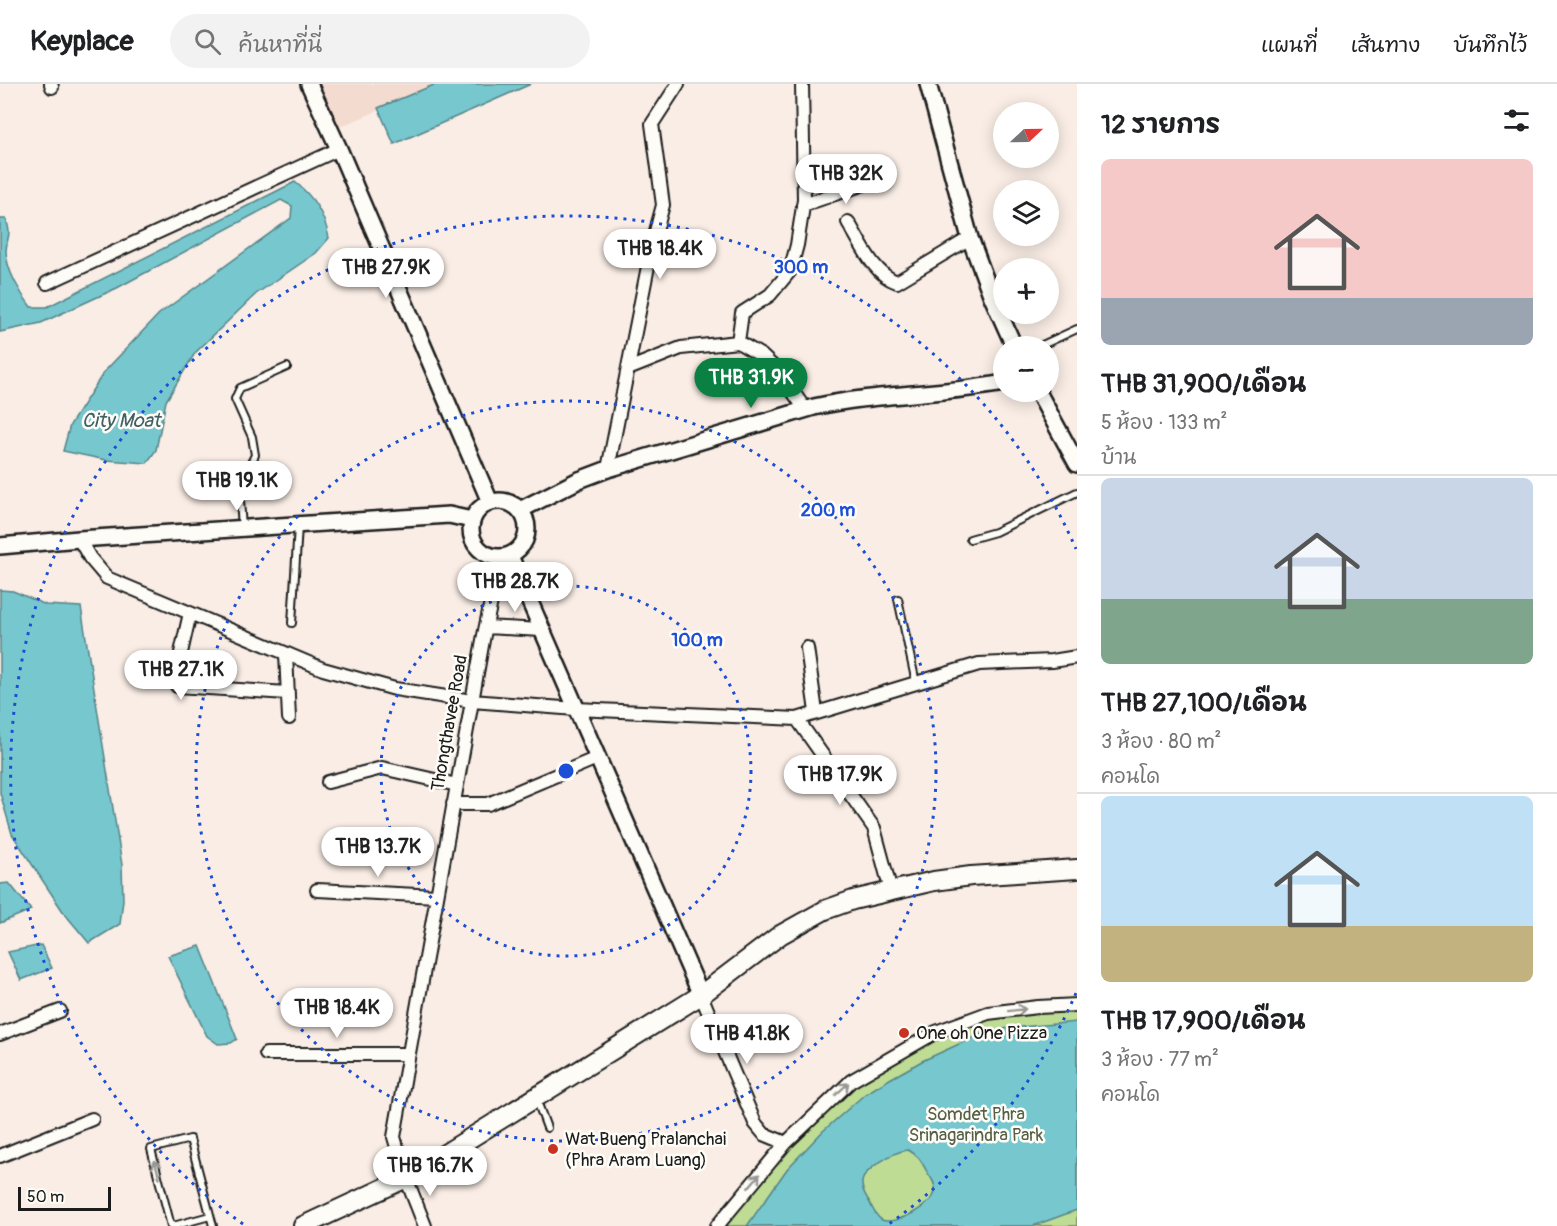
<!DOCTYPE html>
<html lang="th">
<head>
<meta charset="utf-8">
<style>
  :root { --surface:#fff; --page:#f2f2f2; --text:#202124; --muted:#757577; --line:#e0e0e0; --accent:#0b8043 }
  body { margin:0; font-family:Pangolin,"Playpen Sans Thai",sans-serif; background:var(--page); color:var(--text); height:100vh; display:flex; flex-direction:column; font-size:22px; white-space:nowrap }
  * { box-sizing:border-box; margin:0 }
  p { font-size:20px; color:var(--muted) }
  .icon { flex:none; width:33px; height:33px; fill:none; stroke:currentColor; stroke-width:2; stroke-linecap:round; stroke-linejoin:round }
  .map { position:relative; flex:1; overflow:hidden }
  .details { display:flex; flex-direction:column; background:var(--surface); width:480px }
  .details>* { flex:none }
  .needle { width:39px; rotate:68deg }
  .tools { position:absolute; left:993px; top:18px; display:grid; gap:12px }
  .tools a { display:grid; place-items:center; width:66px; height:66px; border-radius:50%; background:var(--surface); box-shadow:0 3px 15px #0003; font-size:30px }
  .scale { position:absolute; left:18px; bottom:15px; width:93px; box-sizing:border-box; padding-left:6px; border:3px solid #1c1c1c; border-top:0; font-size:16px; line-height:21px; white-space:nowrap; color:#1c1c1c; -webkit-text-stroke:4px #fdfcf7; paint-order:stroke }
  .price { position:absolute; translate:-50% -51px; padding:0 14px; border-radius:21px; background:#fff; color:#222; font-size:20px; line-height:39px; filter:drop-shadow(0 2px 3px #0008) }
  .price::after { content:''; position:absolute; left:50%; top:36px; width:18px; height:14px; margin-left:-9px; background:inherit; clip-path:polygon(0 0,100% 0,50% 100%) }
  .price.active { background:var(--accent); color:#fff }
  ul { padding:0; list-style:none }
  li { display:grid; align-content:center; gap:12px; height:318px; padding:0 24px }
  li+li { border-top:2px solid var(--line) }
  li span { display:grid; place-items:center; height:186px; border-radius:9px; color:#555 }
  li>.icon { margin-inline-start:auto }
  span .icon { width:108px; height:108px; fill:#fffc; stroke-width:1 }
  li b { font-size:26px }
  h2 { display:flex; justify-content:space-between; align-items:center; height:72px; padding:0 24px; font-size:26px }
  header { display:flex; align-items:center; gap:36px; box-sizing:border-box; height:84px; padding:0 30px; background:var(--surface); border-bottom:2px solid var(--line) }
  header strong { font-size:28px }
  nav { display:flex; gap:33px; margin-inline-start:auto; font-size:21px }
  .search { width:420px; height:54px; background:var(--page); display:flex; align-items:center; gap:15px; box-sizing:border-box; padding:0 21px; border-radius:33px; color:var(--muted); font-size:22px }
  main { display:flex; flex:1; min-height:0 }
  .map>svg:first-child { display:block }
  .built { fill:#f4dbd0 }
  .green { fill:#bfdc94; stroke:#6e7c58; stroke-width:1.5 }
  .water { fill:#77c7cf; stroke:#538387; stroke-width:1.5; fill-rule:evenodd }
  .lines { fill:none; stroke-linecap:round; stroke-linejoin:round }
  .service-casing { stroke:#1c1c1c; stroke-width:10 }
  .minor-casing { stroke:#1c1c1c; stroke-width:16 }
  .tertiary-casing { stroke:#1c1c1c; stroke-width:20 }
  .primary-casing { stroke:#1c1c1c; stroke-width:22 }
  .service { stroke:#fdfcf7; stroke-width:6 }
  .minor { stroke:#fdfcf7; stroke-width:12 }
  .tertiary { stroke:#fdfcf7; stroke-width:15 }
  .primary { stroke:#fdfcf7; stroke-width:18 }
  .oneway { stroke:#989794 }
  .ring { fill:none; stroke:#1d4ed8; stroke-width:3; stroke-dasharray:3 6 }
  .poi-dot { fill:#c8321e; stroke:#fdfcf7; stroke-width:2 }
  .labels { text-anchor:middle; stroke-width:5; stroke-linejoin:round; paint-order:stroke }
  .street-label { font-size:18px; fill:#1c1c1c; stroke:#fdfcf7 }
  .poi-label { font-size:18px; fill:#1c1c1c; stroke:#fdfcf7; text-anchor:start }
  .park-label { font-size:18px; fill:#555f46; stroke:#fdfcf7 }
  .water-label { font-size:20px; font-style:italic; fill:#406064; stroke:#fdfcf7 }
  .centre { fill:#1d4ed8; stroke:#fdfcf7; stroke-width:3 }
  .ring-label { font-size:18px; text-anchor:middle; font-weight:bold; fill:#1d4ed8; stroke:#fdfcf7; stroke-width:5; stroke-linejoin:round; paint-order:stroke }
</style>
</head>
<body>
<header>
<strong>Keyplace</strong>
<div class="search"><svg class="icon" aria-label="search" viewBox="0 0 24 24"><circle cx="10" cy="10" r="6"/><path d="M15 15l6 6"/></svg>ค้นหาที่นี่</div>
<nav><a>แผนที่</a><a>เส้นทาง</a><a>บันทึกไว้</a></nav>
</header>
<main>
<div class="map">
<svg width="1077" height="1142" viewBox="0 0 1077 1142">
  <rect width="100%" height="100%" fill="#f9ede5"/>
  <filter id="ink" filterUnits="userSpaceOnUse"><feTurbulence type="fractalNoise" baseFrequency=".0167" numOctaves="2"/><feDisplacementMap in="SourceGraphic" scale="12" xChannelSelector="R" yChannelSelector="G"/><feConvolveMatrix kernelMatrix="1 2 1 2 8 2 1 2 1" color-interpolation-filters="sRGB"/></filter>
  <g filter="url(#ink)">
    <path class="built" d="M319 0H442L339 43Z"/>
    <path class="green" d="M1077 921V1142H717L786 1059 789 1046 851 997 936 948 988 929Z"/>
    <path class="water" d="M436 0H531L394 60 378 24Z
      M295 98C313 112 325 132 329 154L316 169 256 210 195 269 166 317 156 366 147 379 106 376 63 367 70 341 104 288 159 230 291 134 292 122 281 116 117 204 41 239 0 248V135H6C12 153 7 151 6 167 6 185 20 209 31 223H47Z
      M0 506 13 507 46 521 81 523 122 781 123 816 120 840 89 859 64 829 12 750 0 709Z
      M9 799 31 826 0 839V800Z
      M41 861 52 884 21 896 8 868Z
      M200 862 237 955 231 959 218 960 207 952 168 872Z
      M1077 938V1126L1033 1142H747L787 1085 823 1047 865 1010 888 996 922 977 981 950 1008 944ZM908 1066C918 1071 921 1077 926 1086 930 1093 936 1099 935 1107 934 1121 895 1142 882 1136 876 1133 872 1124 869 1117 866 1112 862 1107 862 1100 861 1086 895 1067 908 1066Z"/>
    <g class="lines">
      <defs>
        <path id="service" d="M1040 262 1077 245
          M242 444 239 402 255 371 252 353 235 315 240 304 287 283
          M970 455 995 448 1077 408
          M898 515 916 599
          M292 539 298 442
          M537 1017 547 1044
          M171 1142 151 1065 190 1055 213 1142
          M173 1142 210 1132"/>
        <path id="minor" d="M51 0 52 3
          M803 121 870 98 886 99
          M848 138C861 159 873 190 897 198L970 154
          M47 199 339 65
          M738 258 742 229 770 211 790 187 797 161 804 116 802 0
          M628 285 681 264 738 258 762 272 779 288 805 325
          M608 385 652 162 663 121 652 40 678 0
          M79 455 90 474 107 494 323 585 395 605 472 617 576 625 797 635 979 580 1052 577 1077 573
          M190 529 176 591 175 598 177 602 288 609
          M486 543 541 546
          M807 564 816 628
          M286 570 289 634
          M797 635 874 744 891 807
          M328 698 382 684 457 701
          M453 720H488L597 674
          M317 806 437 812
          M701 911 755 1039 764 1050 786 1059
          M0 950 60 927
          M266 970H409
          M0 1072 92 1035
          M425 1142 406 1094 394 1053 483 556 500 474
          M717 1142 786 1059 851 997 936 948 988 929 1038 923 1077 921"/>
        <path id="tertiary" d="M309 0 339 65 490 418
          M928 0 970 154 992 213 1014 262
          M1038 308 1077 380
          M471 445a28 28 0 1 1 56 0a28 28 0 1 1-56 0Z
          M520 426 579 396 608 385 814 323C876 309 941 311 1004 299
          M0 462 79 455 449 431 472 436
          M510 472 701 911"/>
        <path id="primary" d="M303 1142 406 1094 701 911 780 851 825 826 853 816 934 797 971 792 1077 785"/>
      </defs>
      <use href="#service" class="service-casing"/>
      <use href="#minor" class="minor-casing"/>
      <use href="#tertiary" class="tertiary-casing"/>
      <use href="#primary" class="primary-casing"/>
      <use href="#service" class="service"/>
      <use href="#minor" class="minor"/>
      <use href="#tertiary" class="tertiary"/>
      <use href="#primary" class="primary"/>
    </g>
    <defs><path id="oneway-shaft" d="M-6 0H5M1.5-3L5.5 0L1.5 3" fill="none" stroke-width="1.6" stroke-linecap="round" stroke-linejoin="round" transform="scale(1.5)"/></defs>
    <g class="oneway">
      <use href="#oneway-shaft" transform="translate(1017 926) rotate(-7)"/>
      <use href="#oneway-shaft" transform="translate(842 1005) rotate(-43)"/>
      <use href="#oneway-shaft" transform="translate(157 1085) rotate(-105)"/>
      <use href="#oneway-shaft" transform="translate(754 1097) rotate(-50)"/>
    </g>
  </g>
  <g class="ring">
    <circle cx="566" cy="687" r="185"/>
    <circle cx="566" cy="687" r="370"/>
    <path d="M1076 909A556 556 0 0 1 889 1140M243 1140A556 556 0 1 1 1076 465"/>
  </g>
  <g class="poi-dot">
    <circle cx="904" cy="949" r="6"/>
    <circle cx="553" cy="1065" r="6"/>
  </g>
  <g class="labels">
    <g class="street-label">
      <text transform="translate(449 639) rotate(-80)" y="6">Thongthavee Road</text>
    </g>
    <g class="poi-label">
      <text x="916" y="955">One oh One Pizza</text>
      <text x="565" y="1061">Wat Bueng Pralanchai<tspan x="565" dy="21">(Phra Aram Luang)</tspan></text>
    </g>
    <g class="park-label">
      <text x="976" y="1036">Somdet Phra<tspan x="976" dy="21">Srinagarindra Park</tspan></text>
    </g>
    <g class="water-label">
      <text x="121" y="343">City Moat</text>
    </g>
  </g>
  <circle cx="566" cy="687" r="9" class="centre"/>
  <g class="ring-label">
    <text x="801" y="189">300 m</text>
    <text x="828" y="432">200 m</text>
    <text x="697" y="562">100 m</text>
  </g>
</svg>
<div class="tools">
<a><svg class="needle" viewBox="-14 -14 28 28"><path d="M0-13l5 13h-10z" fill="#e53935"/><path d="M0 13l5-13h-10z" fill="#757577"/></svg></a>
<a><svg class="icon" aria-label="layers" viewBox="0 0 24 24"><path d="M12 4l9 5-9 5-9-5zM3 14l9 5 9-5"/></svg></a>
<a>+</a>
<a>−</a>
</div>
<div class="scale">50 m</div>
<b class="price" style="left:846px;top:121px">THB 32K</b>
<b class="price" style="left:660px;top:196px">THB 18.4K</b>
<b class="price" style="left:386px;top:215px">THB 27.9K</b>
<b class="price active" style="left:751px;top:325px">THB 31.9K</b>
<b class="price" style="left:237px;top:428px">THB 19.1K</b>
<b class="price" style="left:515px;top:529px">THB 28.7K</b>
<b class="price" style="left:181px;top:617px">THB 27.1K</b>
<b class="price" style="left:840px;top:722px">THB 17.9K</b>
<b class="price" style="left:378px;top:794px">THB 13.7K</b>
<b class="price" style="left:337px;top:955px">THB 18.4K</b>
<b class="price" style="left:747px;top:981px">THB 41.8K</b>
<b class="price" style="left:430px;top:1113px">THB 16.7K</b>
</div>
<section class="details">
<h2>12 รายการ<svg class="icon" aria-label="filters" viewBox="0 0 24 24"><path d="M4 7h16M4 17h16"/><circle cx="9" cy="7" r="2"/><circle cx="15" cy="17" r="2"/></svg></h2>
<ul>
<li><span style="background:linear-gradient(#f6c9c9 75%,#9aa5b1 0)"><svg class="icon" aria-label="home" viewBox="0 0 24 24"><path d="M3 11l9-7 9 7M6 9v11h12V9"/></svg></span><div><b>THB 31,900/เดือน</b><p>5 ห้อง · 133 m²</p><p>บ้าน</p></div></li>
<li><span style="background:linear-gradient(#c9d6e8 65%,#7fa58c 0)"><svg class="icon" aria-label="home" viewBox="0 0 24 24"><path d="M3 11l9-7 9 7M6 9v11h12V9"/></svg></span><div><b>THB 27,100/เดือน</b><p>3 ห้อง · 80 m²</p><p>คอนโด</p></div></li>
<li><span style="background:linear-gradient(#bfe0f5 70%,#c2b280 0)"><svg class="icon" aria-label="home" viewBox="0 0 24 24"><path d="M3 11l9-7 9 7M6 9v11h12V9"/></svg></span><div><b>THB 17,900/เดือน</b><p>3 ห้อง · 77 m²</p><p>คอนโด</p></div></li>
</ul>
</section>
</main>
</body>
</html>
